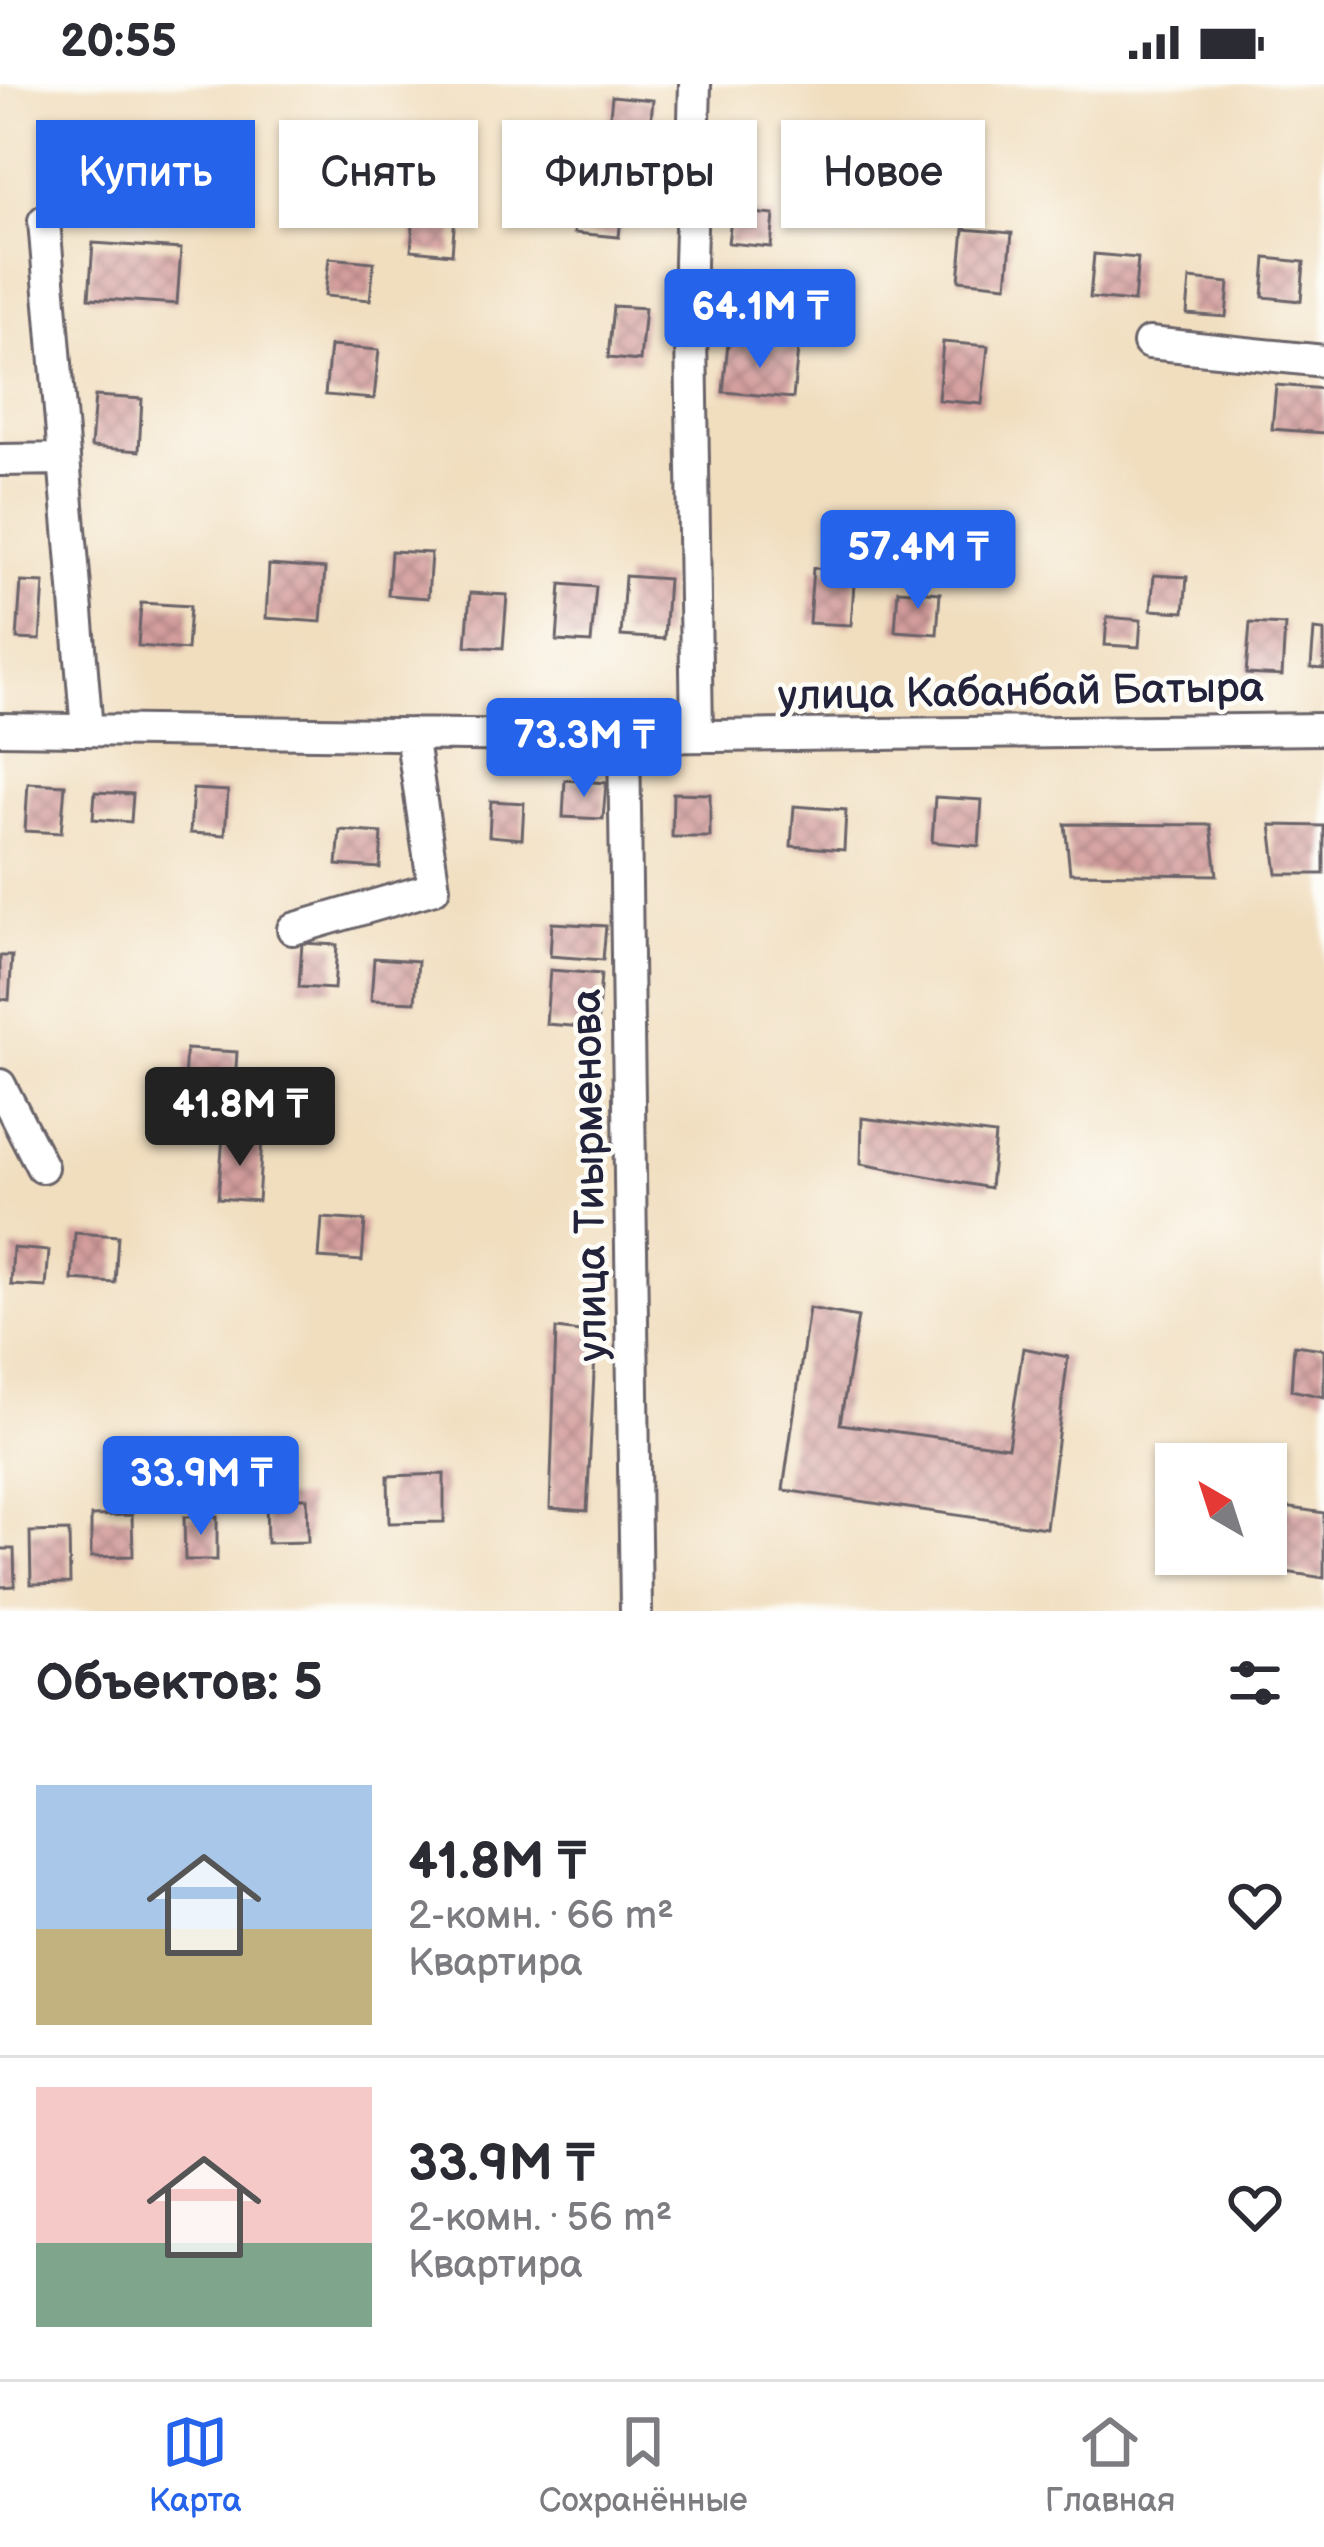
<!DOCTYPE html>
<html lang="ru">
<head>
<meta charset="utf-8">
<style>
  :root { --surface:#fff; --page:#f7f7f7; --text:#2b2b33; --muted:#7c7c81; --line:#e1e1e2; --accent:#2563eb }
  body { margin:0; font-family:"Balsamiq Sans",sans-serif; background:var(--page); color:var(--text); height:100vh; display:flex; flex-direction:column; font-size:45px; white-space:nowrap }
  * { box-sizing:border-box; margin:0 }
  p { font-size:39px; color:var(--muted) }
  .icon { flex:none; width:66px; height:66px; fill:none; stroke:currentColor; stroke-width:2; stroke-linecap:round; stroke-linejoin:round }
  .map { position:relative; height:1527px; overflow:hidden }
  .details { display:flex; flex-direction:column; background:var(--surface); flex:1 }
  .details>* { flex:none }
  .banner { position:absolute; left:36px; top:36px; width:1254px; height:108px; display:flex; gap:24px }
  .needle { width:78px; rotate:321deg }
  .tools { position:absolute; left:1155px; top:1359px; display:grid; gap:24px }
  .tools a { display:grid; place-items:center; width:132px; height:132px; border-radius:0px; background:var(--surface); box-shadow:0 3px 9px #0004; font-size:60px }
  .price { position:absolute; translate:-50% -102px; padding:0 27px; border-radius:12px; background:var(--accent); color:#fff; font-size:39px; line-height:78px; filter:drop-shadow(0 3px 6px #0008) }
  .price::after { content:''; position:absolute; left:50%; top:72px; width:36px; height:27px; margin-left:-18px; background:inherit; clip-path:polygon(0 0,100% 0,50% 100%) }
  .price.selected { background:#222; color:#fff }
  ul { padding:0; list-style:none }
  li { display:flex; align-items:center; gap:36px; height:300px; padding:0 36px }
  li+li { border-top:3px solid var(--line) }
  li span { display:grid; place-items:center; flex:none; width:336px; height:240px; border-radius:0px; color:#555 }
  li>.icon { margin-inline-start:auto }
  span .icon { width:144px; height:144px; fill:#fffc; stroke-width:1 }
  li b { font-size:51px }
  h2 { display:flex; justify-content:space-between; align-items:center; height:144px; padding:0 36px; font-size:51px }
  .pill { padding:0 42px; border-radius:0px; background:var(--surface); box-shadow:0 3px 9px #0004; font-size:42px; line-height:108px }
  .pill.selected { background:var(--accent); color:#fff }
  .status { display:flex; justify-content:space-between; align-items:center; height:84px; padding:0 60px; background:var(--surface); direction:ltr }
  .status svg { height:33px; fill:currentColor }
  .menu { display:flex; justify-content:space-around; align-items:center; height:168px; border-top:3px solid var(--line); background:var(--surface); font-size:33px; color:var(--muted) }
  .menu a { display:grid; justify-items:center; gap:6px }
  .menu .selected { color:var(--accent) }
  .map>svg:first-child { display:block }
  .building { fill:url(#building-cross-hatch) }
  .lines { fill:none; stroke-linecap:round; stroke-linejoin:round }
  .minor-casing { stroke:#6a6469; stroke-width:36 }
  .minor { stroke:#fff; stroke-width:30 }
  .labels { text-anchor:middle; stroke-width:9; stroke-linejoin:round; paint-order:stroke }
  .street-label { font-size:42px; fill:#22223b; stroke:#fdfcf7 }
</style>
</head>
<body>
<div class="status"><b>20:55</b><svg viewBox="0 0 49 12"><path d="M0 12V9h3v3zM5 12V6h3v6zM10 12V3h3v9zM15 12V0h3v12zM26 1h20v11H26zM47 4h2v5h-2z"/></svg></div>
<div class="map">
<svg width="1324" height="1527" viewBox="0 0 1324 1527">
  <defs>
    <pattern id="building-cross-hatch" width="8" height="8" patternUnits="userSpaceOnUse" patternTransform="scale(3)"><rect width="8" height="8" fill="#d49e9d"/><path d="M0 0l8 8M0 8l8-8" fill="none" stroke="#ac8081"/></pattern>
  </defs>
  <rect width="100%" height="100%" fill="#fdfcf7"/>
  <filter id="ink" filterUnits="userSpaceOnUse"><feTurbulence type="fractalNoise" baseFrequency=".00833" numOctaves="2"/><feDisplacementMap in="SourceGraphic" scale="24" xChannelSelector="R" yChannelSelector="G"/><feConvolveMatrix kernelMatrix="1 2 1 2 8 2 1 2 1" color-interpolation-filters="sRGB"/></filter>
  <filter id="wash" filterUnits="userSpaceOnUse"><feTurbulence type="fractalNoise" baseFrequency=".004" numOctaves="4" result="noise"/><feDisplacementMap in="SourceGraphic" scale="48" xChannelSelector="R" yChannelSelector="G"/><feGaussianBlur stdDeviation="2.7" result="paint"/><feColorMatrix in="noise" values="0 0 0 0 0 0 0 0 0 0 0 0 0 0 0 0 0 1.4 0 .05"/><feComposite in="paint" operator="in"/></filter>
  <g filter="url(#wash)">
    <rect width="100%" height="100%" fill="#f1debf"/>
    <g id="blocks">
      <path class="building" d="M612 12 653 16 648 64 607 61Z
        M578 109 623 113 619 153 574 149Z
        M732 127 774 131 771 163 728 159Z
        M414 128 455 131 452 170 411 166Z
        M964 145 1012 149 1007 201 959 196Z
        M93 159 181 165 177 220 89 214Z
        M1094 170 1138 174 1134 218 1090 214Z
        M329 174 374 178 370 216 325 212Z
        M1266 174 1304 178 1301 217 1263 213Z
        M1190 195 1229 199 1226 233 1187 230Z
        M613 222 645 224 640 277 608 274Z
        M943 258 988 262 982 320 938 316Z
        M728 259 798 265 793 314 723 308Z
        M330 262 379 266 374 315 325 311Z
        M1276 301 1324 305V349L1272 345Z
        M95 312 142 315 139 367 91 363Z
        M963 444 1004 447 1001 489 960 486Z
        M391 467 431 469 428 514 388 511Z
        M269 481 325 485 321 538 266 534Z
        M813 484 855 486 851 541 809 539Z
        M1154 491 1187 493 1184 528 1151 526Z
        M625 492 668 495 664 555 621 552Z
        M21 498 44 499 40 556 17 555Z
        M561 500 596 503 591 559 557 557Z
        M898 506 940 509 937 550 895 547Z
        M470 509 507 511 503 564 466 562Z
        M141 519 190 522 187 566 138 562Z
        M1107 533 1141 536 1139 563 1105 561Z
        M1250 539 1285 541 1282 592 1246 590Z
        M1314 546 1324 547V585L1311 584Z
        M565 696 606 699 603 735 563 733Z
        M28 699 65 701 61 749 25 747Z
        M193 705 228 707 225 751 190 749Z
        M95 708 133 710 131 738 93 735Z
        M673 709 710 710V753H672Z
        M935 713 982 716 979 762 932 758Z
        M491 717 524 719 522 755 489 752Z
        M794 722 846 726 844 766 791 762Z
        M1065 740 1211 741 1217 791 1070 789Z
        M1271 741 1324 742V790H1277Z
        M340 746 382 749 380 784 337 781Z
        M552 839 606 842 603 876 550 872Z
        M302 859 337 861 334 905 299 903Z
        M0 872H12L9 916 0 915Z
        M374 874 418 877 415 918 371 916Z
        M550 886 601 890 597 944 546 940Z
        M186 965 237 968 234 1016 183 1012Z
        M862 1034 995 1051 990 1104 861 1080Z
        M223 1053 262 1055 258 1117 218 1114Z
        M322 1134 365 1137 362 1177 319 1174Z
        M75 1149 118 1152 115 1199 72 1196Z
        M13 1164 49 1167 46 1203 11 1201Z
        M809 1224 858 1233 840 1340 1008 1363 1023 1264 1068 1273 1046 1444 783 1406Z
        M556 1245 596 1250 587 1427 550 1424Z
        M1294 1261 1324 1265V1313L1291 1306Z
        M444 1390V1438L389 1439 388 1392Z
        M266 1414H307L308 1458 267 1459Z
        M1266 1420 1324 1429V1494L1190 1473 1266 1470Z
        M132 1431 133 1472 91 1473V1432Z
        M217 1432V1476H185L184 1433Z
        M69 1447 70 1499 31 1500 30 1448Z
        M0 1465H14L15 1502 0 1503Z"/>
    </g>
  </g>
  <g filter="url(#ink)">
    <use href="#blocks" fill-opacity="0" stroke="#6a6469" stroke-width="3"/>
    <g class="lines">
      <defs>
        <path id="minor" d="M695 0 690 180 697 652
          M44 137 87 646
          M1149 259 1324 277
          M0 376 64 375
          M0 645 624 653 1324 645
          M624 653 636 1527
          M293 845 434 804 411 650
          M0 1001 42 1083"/>
      </defs>
      <use href="#minor" class="minor-casing"/>
      <use href="#minor" class="minor"/>
    </g>
  </g>
  <g class="labels">
    <g class="street-label">
      <text transform="translate(1021 606) rotate(-1)" y="15">улица Кабанбай Батыра</text>
      <text transform="translate(588 1091) rotate(-91)" y="15">улица Тиырменова</text>
    </g>
  </g>
</svg>
<div class="tools">
<a><svg class="needle" viewBox="-14 -14 28 28"><path d="M0-13l5 13h-10z" fill="#e53935"/><path d="M0 13l5-13h-10z" fill="#7c7c81"/></svg></a>
</div>
<b class="price" style="left:760px;top:287px">64.1M ₸</b>
<b class="price" style="left:918px;top:528px">57.4M ₸</b>
<b class="price" style="left:584px;top:716px">73.3M ₸</b>
<b class="price selected" style="left:240px;top:1085px">41.8M ₸</b>
<b class="price" style="left:201px;top:1454px">33.9M ₸</b>
<div class="banner">
<a class="pill selected">Купить</a>
<a class="pill">Снять</a>
<a class="pill">Фильтры</a>
<a class="pill">Новое</a>
</div>
</div>
<section class="details">
<h2>Объектов: 5<svg class="icon" aria-label="filters" viewBox="0 0 24 24"><path d="M4 7h16M4 17h16"/><circle cx="9" cy="7" r="2"/><circle cx="15" cy="17" r="2"/></svg></h2>
<ul>
<li><span style="background:linear-gradient(#a9c7e8 60%,#c2b280 0)"><svg class="icon" aria-label="home" viewBox="0 0 24 24"><path d="M3 11l9-7 9 7M6 9v11h12V9"/></svg></span><div><b>41.8M ₸</b><p>2-комн. · 66 m²</p><p>Квартира</p></div><svg class="icon" aria-label="heart" viewBox="0 0 24 24"><path d="M12 20l-8-8c-3-5 5-10 8-4 3-6 11-1 8 4z"/></svg></li>
<li><span style="background:linear-gradient(#f6c9c9 65%,#7fa58c 0)"><svg class="icon" aria-label="home" viewBox="0 0 24 24"><path d="M3 11l9-7 9 7M6 9v11h12V9"/></svg></span><div><b>33.9M ₸</b><p>2-комн. · 56 m²</p><p>Квартира</p></div><svg class="icon" aria-label="heart" viewBox="0 0 24 24"><path d="M12 20l-8-8c-3-5 5-10 8-4 3-6 11-1 8 4z"/></svg></li>
</ul>
</section>
<nav class="menu">
<a class="selected"><svg class="icon" aria-label="map" viewBox="0 0 24 24"><path d="M3 6l6-2 6 2 6-2v14l-6 2-6-2-6 2zM9 4v14M15 6v14"/></svg>Карта</a>
<a><svg class="icon" aria-label="saved" viewBox="0 0 24 24"><path d="M7 4h10v16l-5-4-5 4z"/></svg>Сохранённые</a>
<a><svg class="icon" aria-label="home" viewBox="0 0 24 24"><path d="M3 11l9-7 9 7M6 9v11h12V9"/></svg>Главная</a>
</nav>
</body>
</html>
